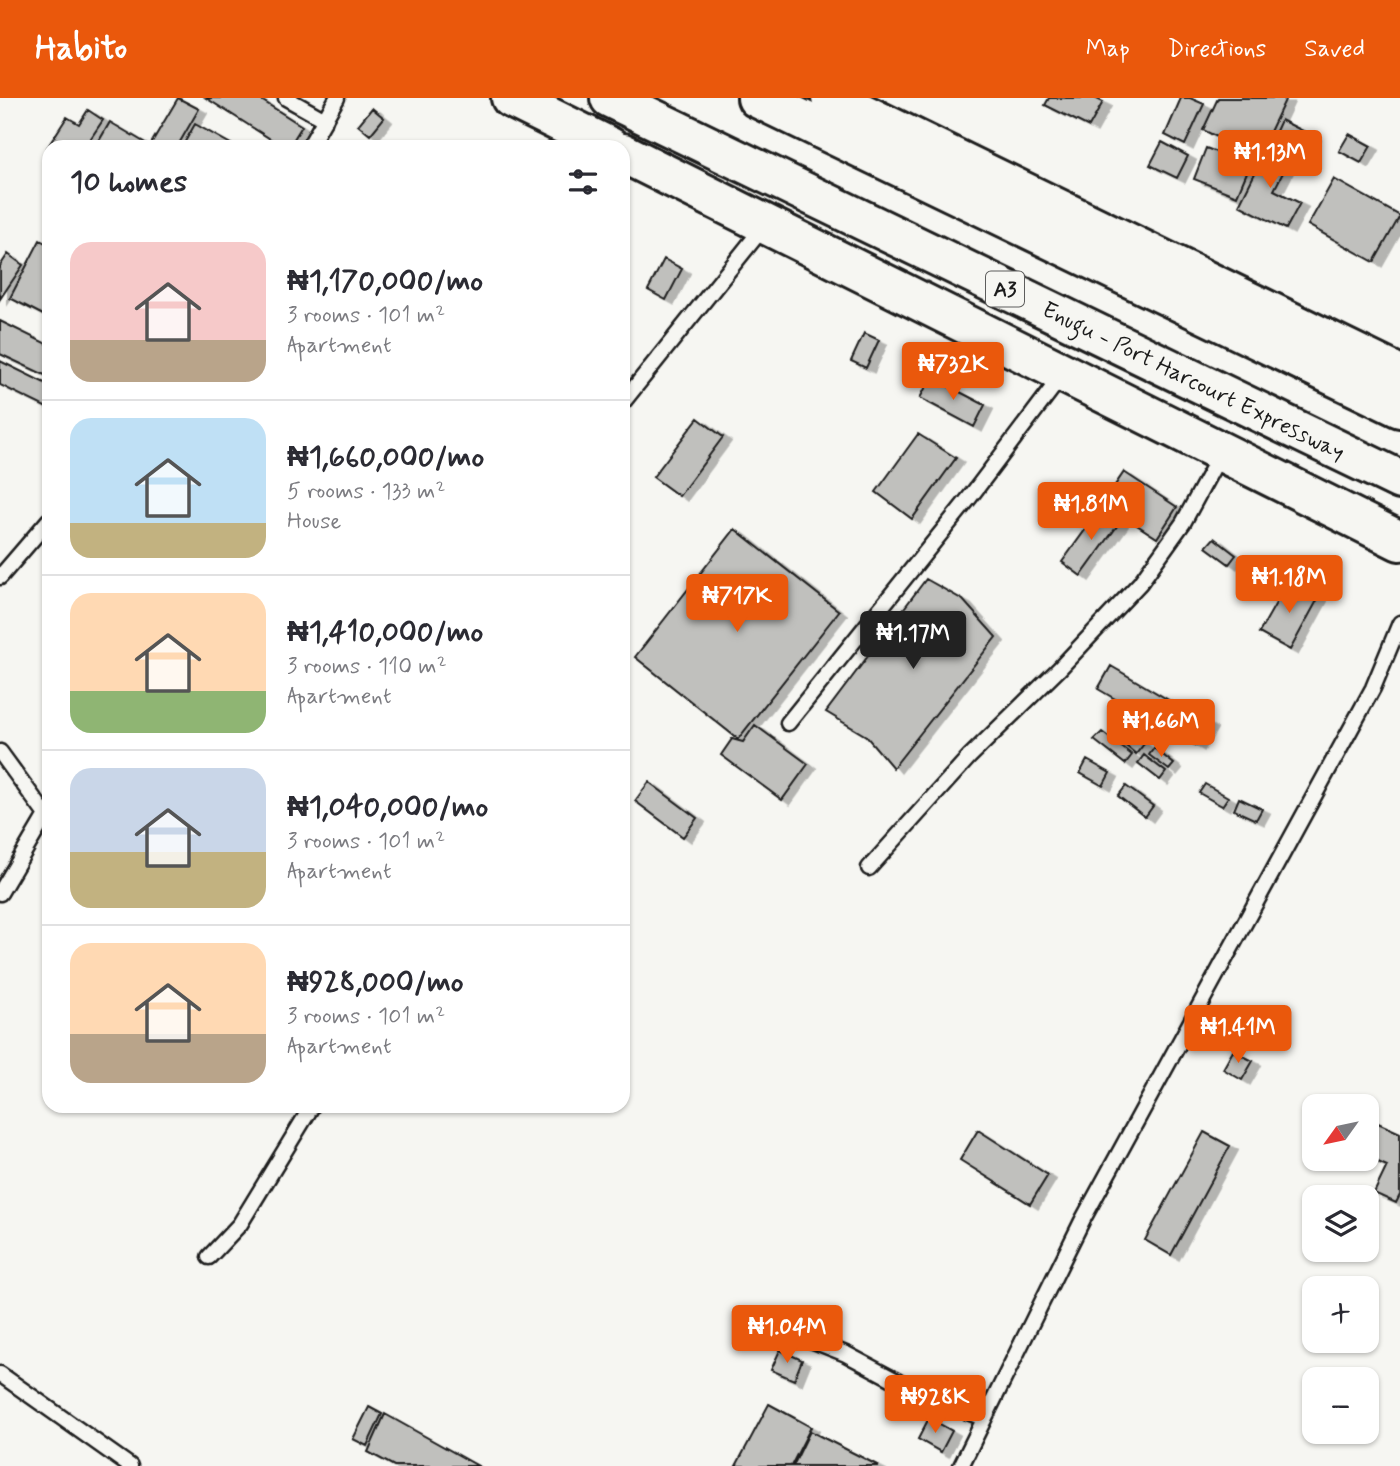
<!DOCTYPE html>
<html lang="en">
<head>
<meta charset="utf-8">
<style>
  :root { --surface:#fff; --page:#f2f2f3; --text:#2b2b33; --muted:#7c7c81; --line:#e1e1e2; --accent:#ea580c }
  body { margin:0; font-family:Mynerve,sans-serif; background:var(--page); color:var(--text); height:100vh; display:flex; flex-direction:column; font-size:26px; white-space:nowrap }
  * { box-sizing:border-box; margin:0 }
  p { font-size:23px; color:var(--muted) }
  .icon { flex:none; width:38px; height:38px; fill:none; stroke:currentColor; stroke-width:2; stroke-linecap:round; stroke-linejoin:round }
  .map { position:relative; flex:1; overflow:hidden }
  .panel { position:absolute; left:42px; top:42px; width:588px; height:973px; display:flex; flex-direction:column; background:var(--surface); border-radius:21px; box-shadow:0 2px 5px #0004 }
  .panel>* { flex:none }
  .needle { width:46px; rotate:237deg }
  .buttons { position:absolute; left:1302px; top:996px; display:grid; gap:14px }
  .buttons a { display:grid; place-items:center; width:77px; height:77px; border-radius:14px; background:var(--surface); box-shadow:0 2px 5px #0004; font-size:35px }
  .price { position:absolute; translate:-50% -60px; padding:0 16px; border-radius:7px; background:var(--accent); color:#fff; font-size:23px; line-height:46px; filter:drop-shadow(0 2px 4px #0008) }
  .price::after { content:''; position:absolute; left:50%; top:42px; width:21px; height:16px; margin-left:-10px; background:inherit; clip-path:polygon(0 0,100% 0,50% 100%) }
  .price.active { background:#222; color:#fff }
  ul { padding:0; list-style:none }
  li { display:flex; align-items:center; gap:21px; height:175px; padding:0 28px }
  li+li { border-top:2px solid var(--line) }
  li span { display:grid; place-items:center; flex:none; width:196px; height:140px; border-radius:21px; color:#555 }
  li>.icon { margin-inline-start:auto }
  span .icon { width:84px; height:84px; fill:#fffc; stroke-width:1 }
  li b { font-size:30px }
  h2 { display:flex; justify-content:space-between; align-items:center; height:84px; padding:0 28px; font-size:30px }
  header { display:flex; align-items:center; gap:42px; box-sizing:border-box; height:98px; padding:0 35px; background:var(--accent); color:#fff }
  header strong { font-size:33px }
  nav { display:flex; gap:38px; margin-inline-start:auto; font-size:24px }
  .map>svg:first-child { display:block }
  .building { fill:#c0c0bd; stroke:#1c1c1c; stroke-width:2; filter:url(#shadow) }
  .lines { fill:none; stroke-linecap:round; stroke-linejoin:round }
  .lane-casing { stroke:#1c1c1c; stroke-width:19 }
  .primary-casing { stroke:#1c1c1c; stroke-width:44 }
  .highway-casing { stroke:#1c1c1c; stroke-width:44 }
  .lane { stroke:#f6f6f2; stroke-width:14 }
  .primary { stroke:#f6f6f2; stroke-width:38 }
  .highway { stroke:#f6f6f2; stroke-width:38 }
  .labels { text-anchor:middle; stroke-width:6; stroke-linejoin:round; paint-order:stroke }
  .shield { fill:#f6f6f2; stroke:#5d5d5c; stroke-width:2 }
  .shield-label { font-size:21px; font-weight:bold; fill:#1c1c1c }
  .street-label { font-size:23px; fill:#1c1c1c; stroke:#f6f6f2 }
</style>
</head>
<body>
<header>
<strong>Habito</strong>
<nav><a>Map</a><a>Directions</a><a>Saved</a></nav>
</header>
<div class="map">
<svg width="1400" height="1368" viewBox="0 0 1400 1368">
  <defs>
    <filter id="shadow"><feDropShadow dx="8" dy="4.5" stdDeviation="0" flood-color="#0004"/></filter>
  </defs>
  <rect width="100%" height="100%" fill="#f6f6f2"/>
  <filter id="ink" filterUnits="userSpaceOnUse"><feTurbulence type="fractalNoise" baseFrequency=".0143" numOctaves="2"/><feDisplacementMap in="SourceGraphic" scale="14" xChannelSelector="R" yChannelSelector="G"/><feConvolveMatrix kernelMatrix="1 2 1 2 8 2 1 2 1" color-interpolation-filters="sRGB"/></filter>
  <g filter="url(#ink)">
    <path class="building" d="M178 0 199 11 177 49H149Z
      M206 0H258L302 28 289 49H283Z
      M1049 0H1095L1103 4 1089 29 1045 7Z
      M1181 0H1190L1204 6 1185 47 1165 37Z
      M1218 0H1286L1258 59 1203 32Z
      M372 10 384 20 370 37 358 27Z
      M88 12 103 22 85 49 47 50 67 19 79 26Z
      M1281 22 1313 38 1302 61 1270 46Z
      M110 24 147 46 145 49H109L99 43Z
      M195 26 236 49H182Z
      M1349 36 1371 48 1361 65 1339 53Z
      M1162 44 1188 58 1177 80 1150 67Z
      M1269 47 1291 59 1274 92 1300 105 1286 131 1239 107Z
      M1206 50 1250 67 1237 98 1194 81Z
      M1334 81 1400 118 1374 164 1308 127Z
      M40 142 49 147V220L10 200Z
      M8 156 23 167 0 201V168Z
      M664 161 682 171 666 202 648 192Z
      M0 223 49 247V279L0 256Z
      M864 235 879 242 866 270 851 263Z
      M0 263 49 287V311L0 287Z
      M931 279 985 307 974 329 920 300Z
      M698 320 723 339 679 398 653 379Z
      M918 336 956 360 912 421 876 394Z
      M1124 374 1177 409 1157 440 1103 405Z
      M1101 410 1120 424 1081 478 1062 464Z
      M735 431 839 513 738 641 635 559Z
      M1214 440 1236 457 1229 466 1206 449Z
      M926 481 963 502 996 539 893 670 866 638 826 614Z
      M1289 482 1319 499 1290 552 1259 535Z
      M1111 568 1209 626 1196 648 1098 591Z
      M1118 626 1144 646 1136 656 1111 636Z
      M755 627 808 666 782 702 721 657 732 641 743 644Z
      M1102 634 1132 657 1125 666 1094 642Z
      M1154 650 1174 666 1169 672 1149 657Z
      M1144 657 1166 674 1160 682 1138 665Z
      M1087 662 1110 675 1103 688 1080 675Z
      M649 684 697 720 683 739 635 703Z
      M1205 686 1228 699 1222 708 1199 695Z
      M1126 688 1153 708 1145 719 1118 698Z
      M1239 700 1262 711 1256 722 1234 712Z
      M1233 953 1253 963 1242 982 1223 971Z
      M1367 1020 1400 1035V1097L1396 1105 1374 1095 1387 1068 1367 1059Z
      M978 1032 1048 1077 1030 1106 960 1062Z
      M1204 1034 1230 1048 1171 1157 1145 1142Z
      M780 1252 802 1262 794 1282 771 1272Z
      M769 1306 811 1329 791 1368H736Z
      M369 1309 382 1316 367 1348 353 1341Z
      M385 1316 478 1368H394L368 1354Z
      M929 1320 952 1333 941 1354 918 1341Z
      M810 1333 879 1368H793Z"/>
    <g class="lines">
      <defs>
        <path id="lane" d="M286 0 325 22
          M309 49 337 0
          M623 304 765 127
          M0 479 49 422
          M788 625 970 399 1063 276
          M0 654 46 717 0 795
          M869 770 969 659 1059 571 1140 485 1183 425 1221 355
          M209 1159 240 1126 312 1008
          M788 1233 846 1256 921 1296 983 1320
          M0 1276 130 1368
          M961 1368 1082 1123 1373 590 1400 525"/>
        <path id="primary" d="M511 0 610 49
          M831 0 1400 277
          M623 55 1400 443"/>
        <path id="highway" d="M610 0 1400 382
          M757 0 1400 310"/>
      </defs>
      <use href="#lane" class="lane-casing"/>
      <use href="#primary" class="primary-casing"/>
      <use href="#highway" class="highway-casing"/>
      <use href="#lane" class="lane"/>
      <use href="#primary" class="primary"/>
      <use href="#highway" class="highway"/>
    </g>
  </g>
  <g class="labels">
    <rect class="shield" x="986" y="173.5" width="38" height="35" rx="5"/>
    <g class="shield-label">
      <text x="1005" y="198">A3</text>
    </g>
    <g class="street-label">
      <text transform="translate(1194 282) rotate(26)" y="8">Enugu - Port Harcourt Expressway</text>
    </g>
  </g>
</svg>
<div class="buttons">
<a><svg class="needle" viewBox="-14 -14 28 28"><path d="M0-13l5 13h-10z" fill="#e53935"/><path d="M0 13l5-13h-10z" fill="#7c7c81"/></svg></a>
<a><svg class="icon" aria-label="layers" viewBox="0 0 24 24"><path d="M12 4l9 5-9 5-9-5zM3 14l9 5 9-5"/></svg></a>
<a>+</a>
<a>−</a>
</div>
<b class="price" style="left:1270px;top:92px">₦1.13M</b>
<b class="price" style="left:953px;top:304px">₦732K</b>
<b class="price" style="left:1091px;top:444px">₦1.81M</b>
<b class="price" style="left:1289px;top:517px">₦1.18M</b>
<b class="price" style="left:737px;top:536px">₦717K</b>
<b class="price active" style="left:913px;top:573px">₦1.17M</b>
<b class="price" style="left:1161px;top:661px">₦1.66M</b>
<b class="price" style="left:1238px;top:967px">₦1.41M</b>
<b class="price" style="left:787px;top:1267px">₦1.04M</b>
<b class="price" style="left:935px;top:1337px">₦928K</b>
<section class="panel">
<h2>10 homes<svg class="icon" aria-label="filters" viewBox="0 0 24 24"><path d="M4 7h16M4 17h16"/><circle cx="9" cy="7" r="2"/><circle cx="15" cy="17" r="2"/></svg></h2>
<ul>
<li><span style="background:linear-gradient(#f6c9c9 70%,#b9a48a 0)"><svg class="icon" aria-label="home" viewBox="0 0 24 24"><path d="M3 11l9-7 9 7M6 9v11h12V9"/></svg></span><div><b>₦1,170,000/mo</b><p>3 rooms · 101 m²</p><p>Apartment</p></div></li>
<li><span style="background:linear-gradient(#bfe0f5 75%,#c2b280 0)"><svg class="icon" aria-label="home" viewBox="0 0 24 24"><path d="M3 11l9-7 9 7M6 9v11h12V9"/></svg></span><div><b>₦1,660,000/mo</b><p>5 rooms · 133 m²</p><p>House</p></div></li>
<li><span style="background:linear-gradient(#ffd9b3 70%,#8fb573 0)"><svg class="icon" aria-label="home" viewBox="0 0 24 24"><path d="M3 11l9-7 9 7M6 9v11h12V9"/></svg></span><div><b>₦1,410,000/mo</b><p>3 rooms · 110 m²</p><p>Apartment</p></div></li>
<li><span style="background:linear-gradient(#c9d6e8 60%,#c2b280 0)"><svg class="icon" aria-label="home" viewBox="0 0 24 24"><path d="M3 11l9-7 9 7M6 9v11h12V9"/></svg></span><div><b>₦1,040,000/mo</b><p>3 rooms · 101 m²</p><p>Apartment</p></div></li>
<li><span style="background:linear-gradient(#ffd9b3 65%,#b9a48a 0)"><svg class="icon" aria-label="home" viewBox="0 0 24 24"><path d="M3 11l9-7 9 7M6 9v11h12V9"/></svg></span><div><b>₦928,000/mo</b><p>3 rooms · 101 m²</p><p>Apartment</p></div></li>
</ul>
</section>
</div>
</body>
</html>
